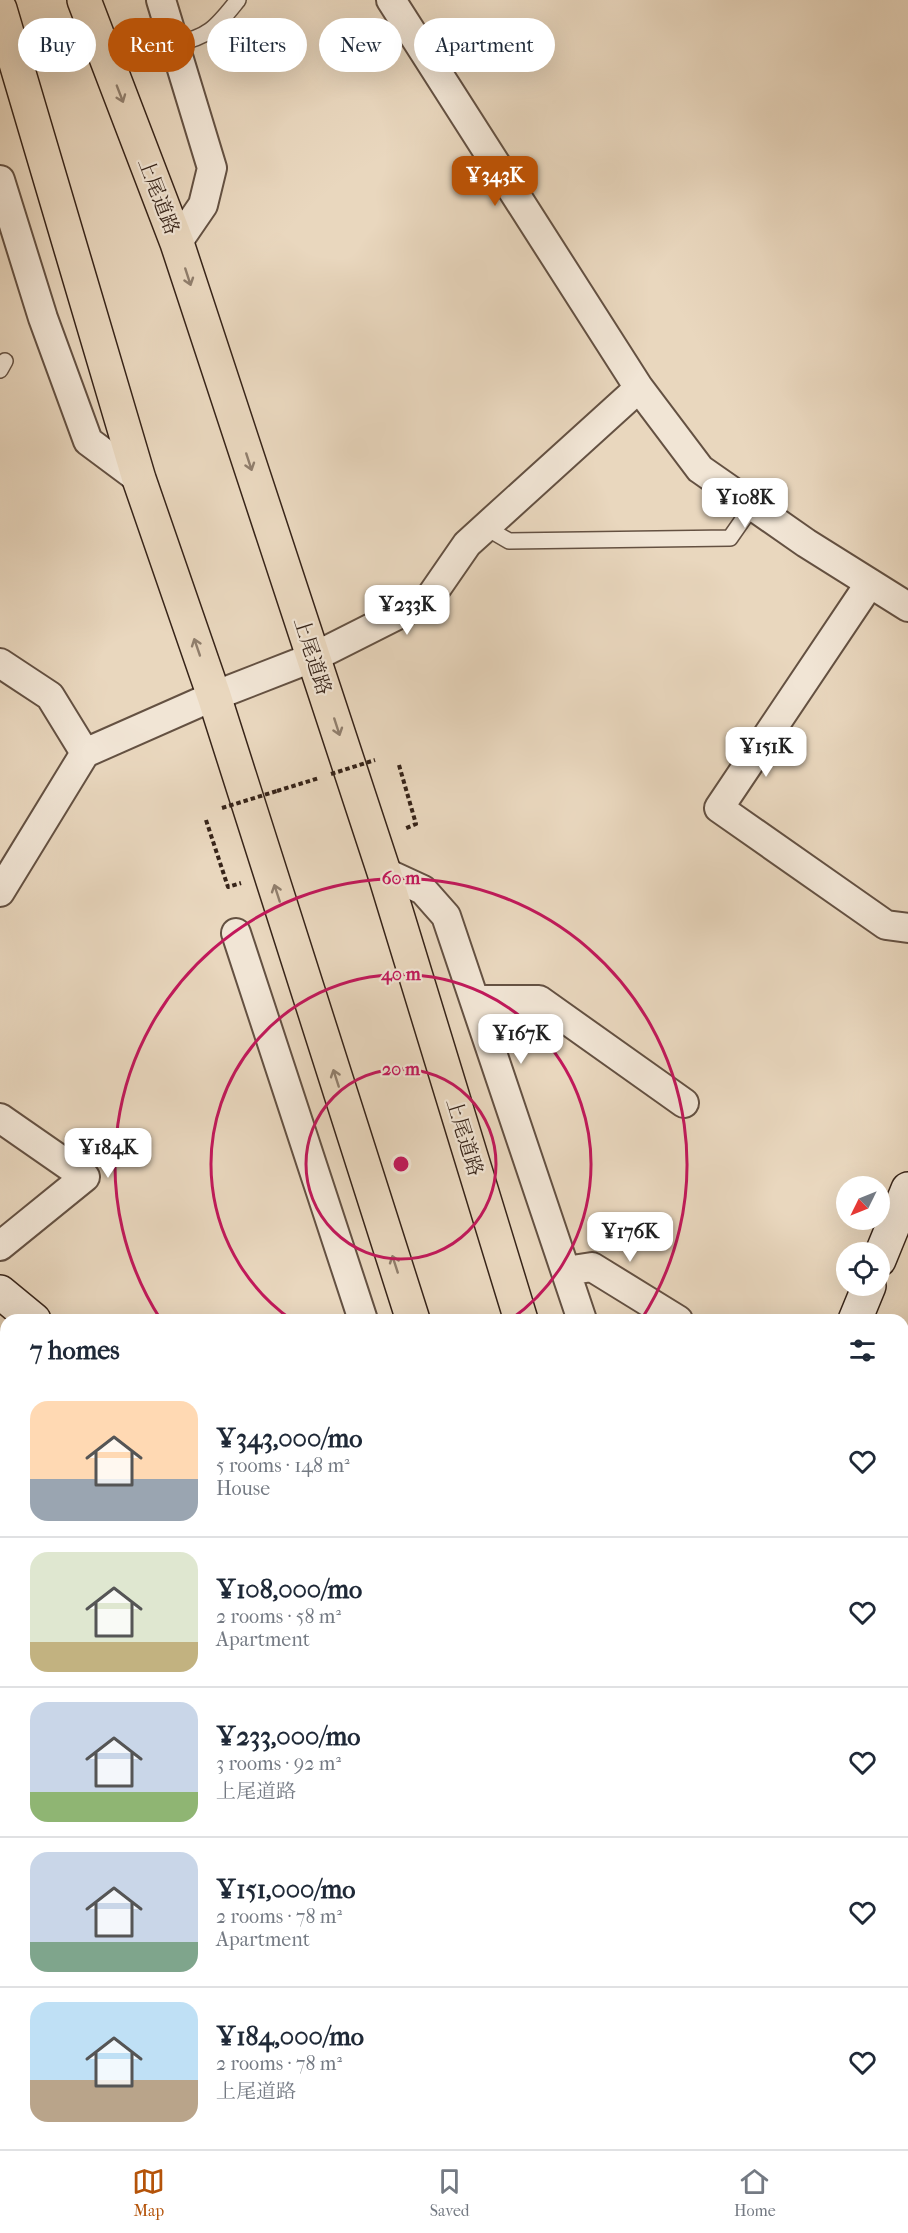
<!DOCTYPE html>
<html lang="en">
<head>
<meta charset="utf-8">
<style>
  :root { --surface:#fff; --page:#f6f6f7; --text:#1f2937; --muted:#747a83; --line:#e0e1e3; --accent:#b45309 }
  body { margin:0; font-family:"IM FELL French Canon","Noto Serif JP",serif; background:var(--page); color:var(--text); height:100vh; display:flex; flex-direction:column; font-size:22px; white-space:nowrap }
  * { box-sizing:border-box; margin:0 }
  p { font-size:20px; color:var(--muted) }
  .icon { flex:none; width:33px; height:33px; fill:none; stroke:currentColor; stroke-width:2; stroke-linecap:round; stroke-linejoin:round }
  .map { position:relative; flex:1; overflow:hidden }
  .details { position:absolute; left:0px; top:1314px; width:909px; height:836px; display:flex; flex-direction:column; background:var(--surface); border-radius:18px 18px 0 0; box-shadow:0 6px 24px #0002 }
  .details>* { flex:none }
  .guide { position:absolute; left:18px; top:18px; width:600px; height:54px; display:flex; gap:12px }
  .needle { width:39px; rotate:227deg }
  .buttons { position:absolute; left:836px; top:1176px; display:grid; gap:12px }
  .buttons a { display:grid; place-items:center; width:54px; height:54px; border-radius:50%; background:var(--surface); box-shadow:0 6px 24px #0002; font-size:30px }
  .price { position:absolute; translate:-50% -51px; padding:0 14px; border-radius:12px; background:#fff; color:#222; font-size:20px; line-height:39px; filter:drop-shadow(0 2px 3px #0008) }
  .price::after { content:''; position:absolute; left:50%; top:36px; width:18px; height:14px; margin-left:-9px; background:inherit; clip-path:polygon(0 0,100% 0,50% 100%) }
  .price.current { background:var(--accent); color:#fff }
  ul { padding:0; list-style:none }
  li { display:flex; align-items:center; gap:18px; height:150px; padding:0 30px }
  li+li { border-top:2px solid var(--line) }
  li span { display:grid; place-items:center; flex:none; width:168px; height:120px; border-radius:18px; color:#555 }
  li>.icon { margin-inline-start:auto }
  span .icon { width:72px; height:72px; fill:#fffc; stroke-width:1 }
  li b { font-size:26px }
  h2 { display:flex; justify-content:space-between; align-items:center; height:72px; padding:0 30px; font-size:26px }
  .chip { padding:0 21px; border-radius:27px; background:var(--surface); box-shadow:0 6px 24px #0002; font-size:21px; line-height:54px }
  .chip.current { background:var(--accent); color:#fff }
  .tab-bar { display:flex; justify-content:space-around; align-items:center; height:84px; border-top:2px solid var(--line); background:var(--surface); font-size:16px; color:var(--muted) }
  .tab-bar a { display:grid; justify-items:center; gap:3px }
  .tab-bar .current { color:var(--accent) }
  .map>svg:first-child { display:block }
  .lines { fill:none; stroke-linecap:round; stroke-linejoin:round }
  .lane-casing { stroke:#645142; stroke-width:18 }
  .street-casing { stroke:#645142; stroke-width:32 }
  .secondary-casing { stroke:#372419; stroke-width:36 }
  .highway-casing { stroke:#372419; stroke-width:36 }
  .path { stroke:#372419; stroke-width:4; stroke-dasharray:4.5 3; stroke-linecap:butt }
  .lane { stroke:#f1e5d5; stroke-width:15 }
  .street { stroke:#f1e5d5; stroke-width:28 }
  .secondary { stroke:#f1e5d5; stroke-width:33 }
  .highway { stroke:#e9d7be; stroke-width:33 }
  .path-bridge { stroke:#372419; stroke-width:4; stroke-dasharray:4.5 3; stroke-linecap:butt }
  .oneway { stroke:#907e6c }
  .ring { fill:none; stroke:#c2185b; stroke-width:3 }
  .labels { text-anchor:middle; stroke-width:4.5; stroke-linejoin:round; paint-order:stroke }
  .street-label { font-size:20px; fill:#372419; stroke:#f1e5d5 }
  .centre { fill:#c2185b; stroke:#f1e5d5; stroke-width:3 }
  .ring-label { font-size:18px; text-anchor:middle; font-weight:bold; fill:#c2185b; stroke:#f1e5d5; stroke-width:4.5; stroke-linejoin:round; paint-order:stroke }
</style>
</head>
<body>
<div class="map">
<svg width="908" height="2149" viewBox="0 0 908 2149">
  <rect width="100%" height="100%" fill="#e9d7be"/>
  <filter id="stains"><feTurbulence type="fractalNoise" baseFrequency=".00333" numOctaves="4"/><feColorMatrix values="0 0 0 0 .2 0 0 0 0 .09 0 0 0 0 .02 0 0 0 .5 -.17"/></filter>
  <radialGradient id="worn" r=".72"><stop offset=".6" stop-color="#630" stop-opacity="0"/><stop offset="1" stop-color="#630" stop-opacity=".3"/></radialGradient>
  <g class="lines">
    <defs>
      <path id="lane" d="M175 44C210 37 217 26 238 0
        M0 370 5 361
        M485 527 509 541 730 538 753 505
        M5 1780 6 1778"/>
      <path id="street" d="M161 0 212 168 203 205 177 243
        M391 0 639 388 700 469 806 543 908 607
        M0 180 43 318 88 441 139 479
        M870 583 719 808 886 925 908 928
        M0 663 50 696 85 753
        M384 872 423 890 446 916 582 1320
        M0 892 85 753 214 696 314 657 429 599 467 544 639 388
        M236 933 363 1320
        M475 1000H539L684 1103
        M0 1118 85 1177 0 1246
        M566 1271 592 1267 678 1320
        M0 1528 6 1521
        M0 1631 6 1624
        M903 1852 908 1855
        M11 2144 21 2149
        M625 2144 626 2146 673 2149"/>
      <path id="secondary" d="M879 1260 908 1189
        M0 1292 34 1320
        M855 1320 869 1286"/>
      <path id="highway" d="M84 0 177 243 384 872 521 1320
        M0 9 139 479 214 696 413 1320
        M677 2144 678 2149
        M782 2144 783 2149"/>
    </defs>
    <use href="#lane" class="lane-casing"/>
    <use href="#street" class="street-casing"/>
    <use href="#secondary" class="secondary-casing"/>
    <use href="#highway" class="highway-casing"/>
    <path class="path" d="M399 765 416 824 404 829
      M277 791 319 778
      M206 820 228 887 241 883"/>
    <use href="#lane" class="lane"/>
    <use href="#street" class="street"/>
    <use href="#secondary" class="secondary"/>
    <use href="#highway" class="highway"/>
    <path class="path-bridge" d="M331 774 375 760
      M222 808 277 791"/>
  </g>
  <defs><path id="oneway-shaft" d="M-6 0H5M1.5-3L5.5 0L1.5 3" fill="none" stroke-width="1.6" stroke-linecap="round" stroke-linejoin="round" transform="scale(1.5)"/></defs>
  <g class="oneway">
    <use href="#oneway-shaft" transform="translate(120 94) rotate(69)"/>
    <use href="#oneway-shaft" transform="translate(188 277) rotate(72)"/>
    <use href="#oneway-shaft" transform="translate(249 462) rotate(72)"/>
    <use href="#oneway-shaft" transform="translate(197 647) rotate(-109)"/>
    <use href="#oneway-shaft" transform="translate(337 727) rotate(72)"/>
    <use href="#oneway-shaft" transform="translate(277 893) rotate(-108)"/>
    <use href="#oneway-shaft" transform="translate(336 1078) rotate(-108)"/>
    <use href="#oneway-shaft" transform="translate(395 1264) rotate(-108)"/>
  </g>
  <g class="ring">
    <circle cx="401" cy="1164" r="95"/>
    <path d="M292 1320A190 190 0 1 1 510 1320"/>
    <path d="M161 1320A286 286 0 1 1 641 1320"/>
  </g>
  <g class="labels">
    <g class="street-label">
      <text transform="translate(159 196) rotate(69)" y="7">上尾道路</text>
      <text transform="translate(313 656) rotate(72)" y="7">上尾道路</text>
      <text transform="translate(465 1137) rotate(73)" y="7">上尾道路</text>
    </g>
  </g>
  <circle cx="401" cy="1164" r="9" class="centre"/>
  <g class="ring-label">
    <text x="401" y="884">60 m</text>
    <text x="401" y="980">40 m</text>
    <text x="401" y="1075">20 m</text>
  </g>
  <rect width="100%" height="100%" filter="url(#stains)"/>
  <rect width="100%" height="100%" fill="url(#worn)"/>
</svg>
<div class="buttons">
<a><svg class="needle" viewBox="-14 -14 28 28"><path d="M0-13l5 13h-10z" fill="#e53935"/><path d="M0 13l5-13h-10z" fill="#747a83"/></svg></a>
<a><svg class="icon" aria-label="locate" viewBox="0 0 24 24"><circle cx="12" cy="12" r="6"/><path d="M12 2v4M12 18v4M2 12h4M18 12h4"/></svg></a>
</div>
<b class="price current" style="left:495px;top:207px">¥343K</b>
<b class="price" style="left:745px;top:529px">¥108K</b>
<b class="price" style="left:407px;top:636px">¥233K</b>
<b class="price" style="left:766px;top:778px">¥151K</b>
<b class="price" style="left:521px;top:1065px">¥167K</b>
<b class="price" style="left:108px;top:1179px">¥184K</b>
<b class="price" style="left:630px;top:1263px">¥176K</b>
<div class="guide">
<a class="chip">Buy</a>
<a class="chip current">Rent</a>
<a class="chip">Filters</a>
<a class="chip">New</a>
<a class="chip">Apartment</a>
</div>
<section class="details">
<h2>7 homes<svg class="icon" aria-label="filters" viewBox="0 0 24 24"><path d="M4 7h16M4 17h16"/><circle cx="9" cy="7" r="2"/><circle cx="15" cy="17" r="2"/></svg></h2>
<ul>
<li><span style="background:linear-gradient(#ffd9b3 65%,#9aa5b1 0)"><svg class="icon" aria-label="home" viewBox="0 0 24 24"><path d="M3 11l9-7 9 7M6 9v11h12V9"/></svg></span><div><b>¥343,000/mo</b><p>5 rooms · 148 m²</p><p>House</p></div><svg class="icon" aria-label="heart" viewBox="0 0 24 24"><path d="M12 20l-8-8c-3-5 5-10 8-4 3-6 11-1 8 4z"/></svg></li>
<li><span style="background:linear-gradient(#dfe7d0 75%,#c2b280 0)"><svg class="icon" aria-label="home" viewBox="0 0 24 24"><path d="M3 11l9-7 9 7M6 9v11h12V9"/></svg></span><div><b>¥108,000/mo</b><p>2 rooms · 58 m²</p><p>Apartment</p></div><svg class="icon" aria-label="heart" viewBox="0 0 24 24"><path d="M12 20l-8-8c-3-5 5-10 8-4 3-6 11-1 8 4z"/></svg></li>
<li><span style="background:linear-gradient(#c9d6e8 75%,#8fb573 0)"><svg class="icon" aria-label="home" viewBox="0 0 24 24"><path d="M3 11l9-7 9 7M6 9v11h12V9"/></svg></span><div><b>¥233,000/mo</b><p>3 rooms · 92 m²</p><p>上尾道路</p></div><svg class="icon" aria-label="heart" viewBox="0 0 24 24"><path d="M12 20l-8-8c-3-5 5-10 8-4 3-6 11-1 8 4z"/></svg></li>
<li><span style="background:linear-gradient(#c9d6e8 75%,#7fa58c 0)"><svg class="icon" aria-label="home" viewBox="0 0 24 24"><path d="M3 11l9-7 9 7M6 9v11h12V9"/></svg></span><div><b>¥151,000/mo</b><p>2 rooms · 78 m²</p><p>Apartment</p></div><svg class="icon" aria-label="heart" viewBox="0 0 24 24"><path d="M12 20l-8-8c-3-5 5-10 8-4 3-6 11-1 8 4z"/></svg></li>
<li><span style="background:linear-gradient(#bfe0f5 65%,#b9a48a 0)"><svg class="icon" aria-label="home" viewBox="0 0 24 24"><path d="M3 11l9-7 9 7M6 9v11h12V9"/></svg></span><div><b>¥184,000/mo</b><p>2 rooms · 78 m²</p><p>上尾道路</p></div><svg class="icon" aria-label="heart" viewBox="0 0 24 24"><path d="M12 20l-8-8c-3-5 5-10 8-4 3-6 11-1 8 4z"/></svg></li>
</ul>
</section>
</div>
<nav class="tab-bar">
<a class="current"><svg class="icon" aria-label="map" viewBox="0 0 24 24"><path d="M3 6l6-2 6 2 6-2v14l-6 2-6-2-6 2zM9 4v14M15 6v14"/></svg>Map</a>
<a><svg class="icon" aria-label="saved" viewBox="0 0 24 24"><path d="M7 4h10v16l-5-4-5 4z"/></svg>Saved</a>
<a><svg class="icon" aria-label="home" viewBox="0 0 24 24"><path d="M3 11l9-7 9 7M6 9v11h12V9"/></svg>Home</a>
</nav>
</body>
</html>
